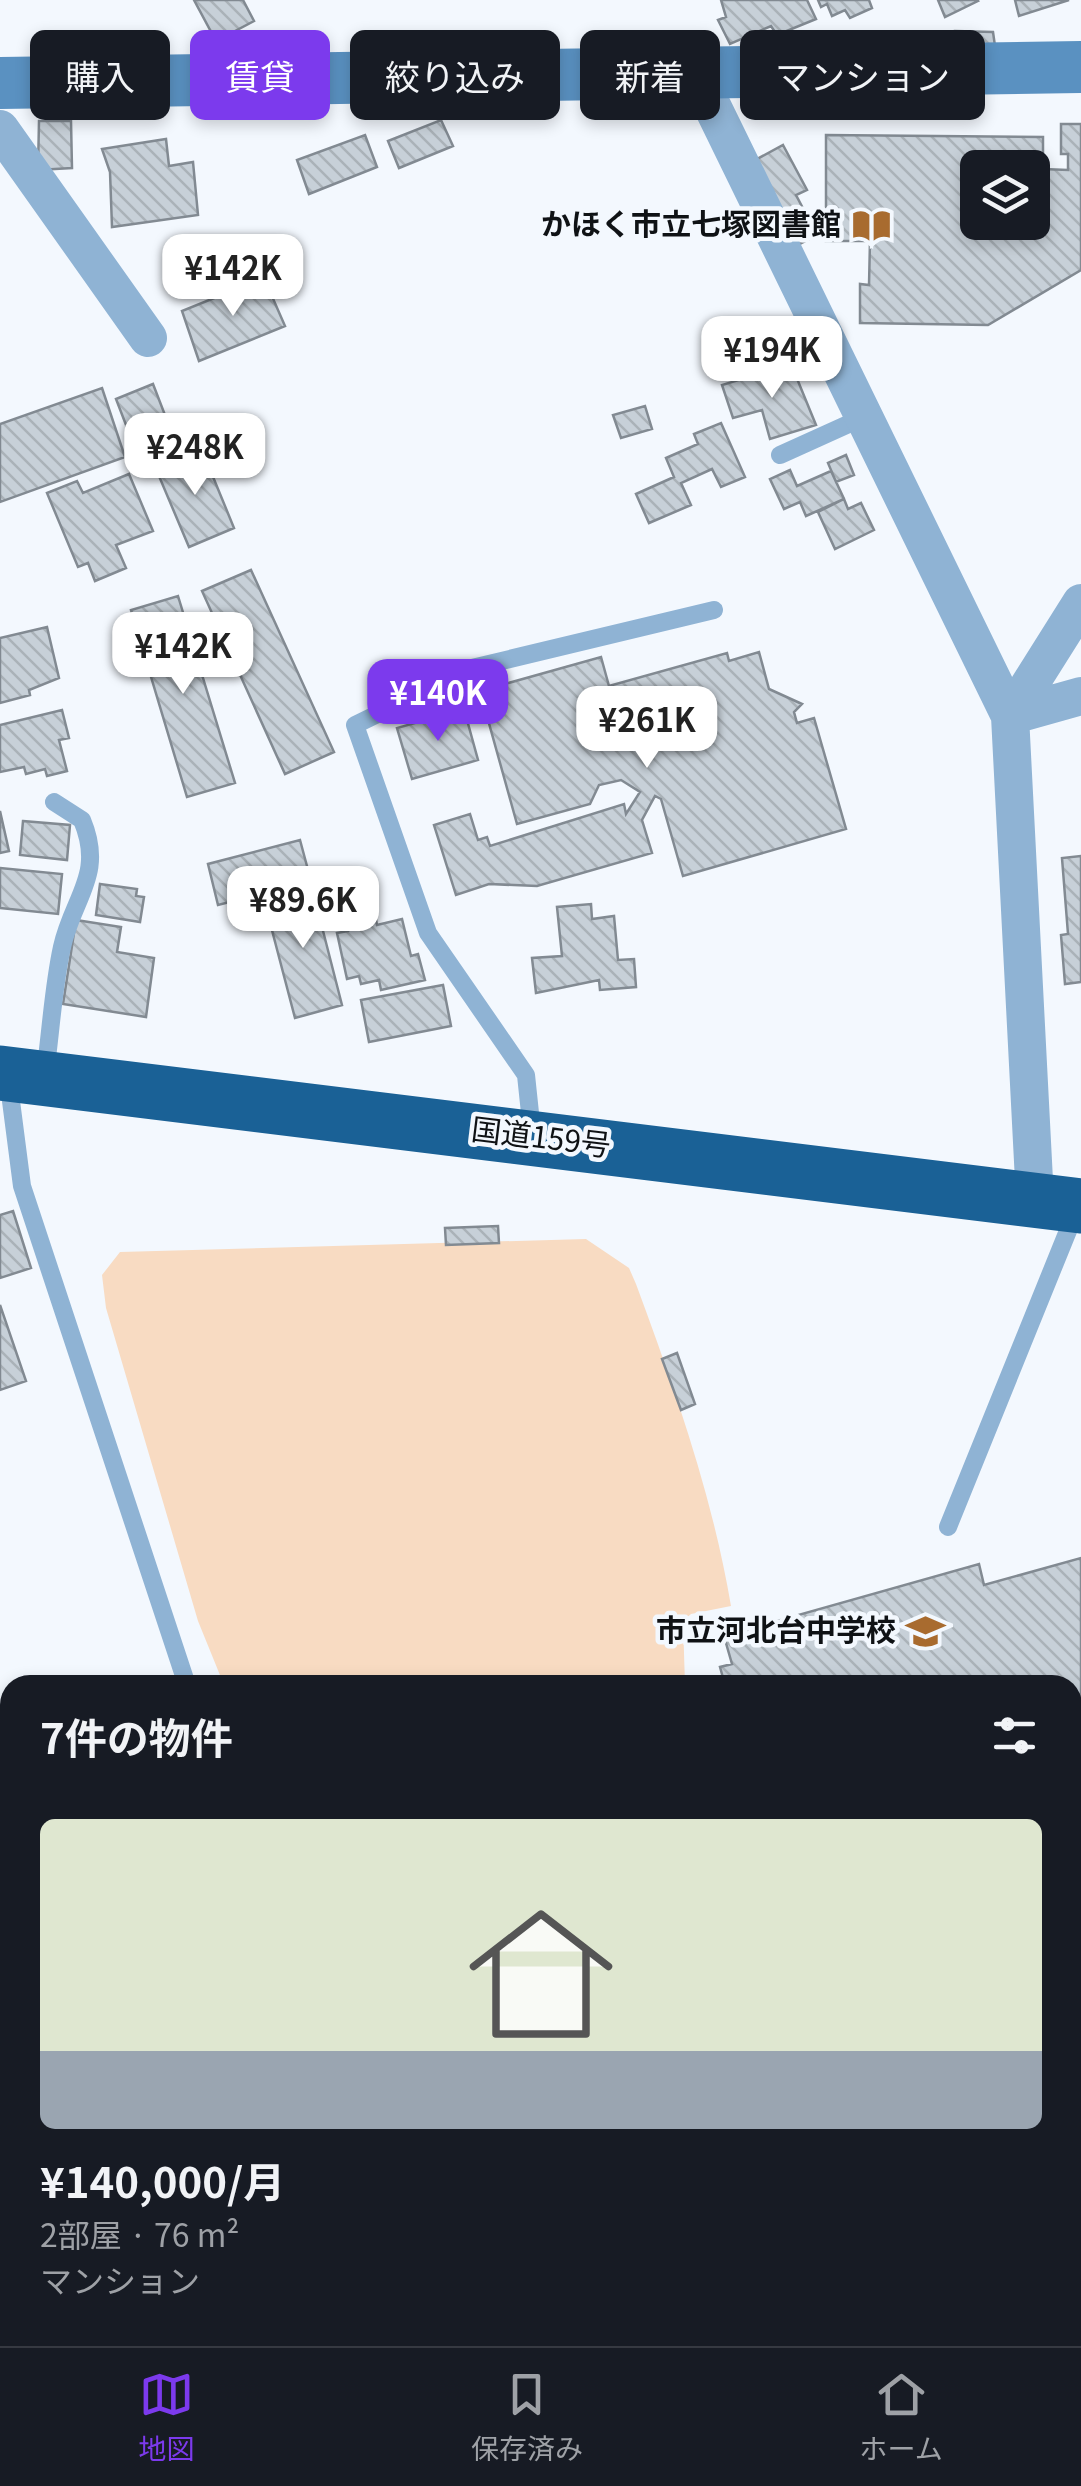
<!DOCTYPE html>
<html lang="ja">
<head>
<meta charset="utf-8">
<style>
  :root { --surface:#171b24; --page:#20242c; --text:#f1f3f6; --muted:#9ea1a6; --line:#363941; --accent:#7c3aed }
  body { margin:0; font-family:Georgia,"Noto Sans JP",serif; background:var(--page); color:var(--text); height:100vh; display:flex; flex-direction:column; font-size:38px; white-space:nowrap }
  * { box-sizing:border-box; margin:0 }
  p { font-size:32px; color:var(--muted) }
  .icon { flex:none; width:55px; height:55px; fill:none; stroke:currentColor; stroke-width:2; stroke-linecap:round; stroke-linejoin:round }
  .map { position:relative; flex:1; overflow:hidden }
  .drawer { position:absolute; left:0px; top:1675px; width:1082px; height:672px; display:flex; flex-direction:column; background:var(--surface); border-radius:30px 30px 0 0; box-shadow:0 5px 15px #0003 }
  .drawer>* { flex:none }
  .hud { position:absolute; left:30px; top:30px; width:1022px; height:90px; display:flex; gap:20px }
  .tools { position:absolute; left:960px; top:150px; display:grid; gap:20px }
  .tools a { display:grid; place-items:center; width:90px; height:90px; border-radius:15px; background:var(--surface); box-shadow:0 5px 15px #0003; font-size:50px }
  .price { position:absolute; translate:-50% -85px; padding:0 22px; border-radius:20px; background:#fff; color:#222; font-size:32px; line-height:65px; filter:drop-shadow(0 2px 5px #0008) }
  .price::after { content:''; position:absolute; left:50%; top:60px; width:30px; height:22px; margin-left:-15px; background:inherit; clip-path:polygon(0 0,100% 0,50% 100%) }
  .price.on { background:var(--accent); color:#fff }
  ul { padding:0; list-style:none }
  li { display:grid; align-content:center; gap:20px; height:530px; padding:0 40px }
  li+li { border-top:2px solid var(--line) }
  li span { display:grid; place-items:center; height:310px; border-radius:15px; color:#555 }
  li>.icon { margin-inline-start:auto }
  span .icon { width:180px; height:180px; fill:#fffc; stroke-width:1 }
  li b { font-size:42px }
  h2 { display:flex; justify-content:space-between; align-items:center; height:120px; padding:0 40px; font-size:42px }
  .chip { padding:0 35px; border-radius:15px; background:var(--surface); box-shadow:0 5px 15px #0003; font-size:35px; line-height:90px }
  .chip.on { background:var(--accent); color:#fff }
  .menu { display:flex; justify-content:space-around; align-items:center; height:140px; border-top:2px solid var(--line); background:var(--surface); font-size:28px; color:var(--muted) }
  .menu a { display:grid; justify-items:center; gap:5px }
  .menu .on { color:var(--accent) }
  .map>svg:first-child { display:block }
  .pitch { fill:#f8dbc2 }
  .building { fill:url(#building-back-hatch); stroke:#828a92; stroke-width:2.5; fill-rule:evenodd }
  .lines { fill:none; stroke-linecap:round; stroke-linejoin:round }
  .lane { stroke:#8fb3d4; stroke-width:18 }
  .street { stroke:#8fb3d4; stroke-width:38 }
  .secondary { stroke:#5a91c1; stroke-width:52 }
  .highway { stroke:#1a6196; stroke-width:55 }
  .labels { text-anchor:middle; stroke-width:9; stroke-linejoin:round; paint-order:stroke }
  .poi-label { font-size:30px; font-weight:bold; fill:#0f1215; stroke:#f3f8fe; text-anchor:end }
  .street-label { font-size:30px; fill:#0f1215; stroke:#f3f8fe }
</style>
</head>
<body>
<div class="map">
<svg width="1081" height="2346" viewBox="0 0 1081 2346">
  <defs>
    <pattern id="building-back-hatch" width="6" height="6" patternUnits="userSpaceOnUse" patternTransform="scale(2.5)"><rect width="6" height="6" fill="#c7d0d8"/><path d="M-1 5l2 2M0 0l6 6M5-1l2 2" fill="none" stroke="#aab2b8"/></pattern>
  </defs>
  <rect width="100%" height="100%" fill="#f3f8fe"/>
  <path class="pitch" d="M586 1239 629 1268 636 1284C675 1390 712 1494 731 1606L691 1614 683 1621 685 1685H224L198 1621 106 1308 102 1275 120 1252Z
    M10 2194V2338H125L128 2346H0V2197Z"/>
  <path class="building" d="M194 0H243L254 21 216 41Z
    M721 0H807L816 19 777 35 771 26 730 44 718 20 726 17Z
    M818 0H869L872 8 850 18 845 10 832 16 827 4 821 7Z
    M938 0H977L978 1 945 17Z
    M1015 0H1069L1019 16Z
    M955 31 993 32 996 53 955 54Z
    M441 120 453 146 399 168 388 141Z
    M39 121H71L72 168 38 170Z
    M1061 124H1081V270L988 325 860 323V284L869 285 870 241H826V135L1043 137V169L1068 170V154H1061ZM978 168H1032V222H978Z
    M365 135 377 167 309 194 297 160Z
    M166 139 169 166 193 162 198 215 112 227 110 172 102 149Z
    M783 145 807 190 796 195 817 235 790 249 746 165Z
    M264 278 285 326 199 361 182 311Z
    M791 364 816 425 770 439 762 410 733 418 722 385Z
    M153 384 175 441 138 456 116 399Z
    M102 388 125 457 0 502V424Z
    M645 406 652 429 621 438 613 415Z
    M721 423 745 477 721 487 712 469 681 483 691 505 649 523 636 494 674 477 666 458 698 444 694 434Z
    M202 450 234 528 189 547 156 469Z
    M846 455 854 475 836 482 828 463Z
    M790 470 797 486 831 471 844 499 806 516 800 502 784 509 770 479Z
    M129 474 153 531 116 545 126 568 95 581 88 563 78 567 47 493 77 481 83 493Z
    M844 499 848 509 861 503 874 530 835 549 818 512Z
    M251 570 334 752 285 774 202 591Z
    M178 596 235 783 187 797 131 610Z
    M47 627 59 678 29 690 30 695 0 703V638Z
    M759 652 769 689 802 704 794 712 797 723 814 718 846 829 683 876 661 799 655 796 642 820 652 853 537 886 489 884 456 895 434 825 470 814 478 840 487 837 490 846 624 804 626 814 640 792 621 780 599 785 590 804 517 824 480 691 601 657 609 686 727 653 729 661Z
    M464 709 478 760 412 779 397 728Z
    M62 710 69 738 59 740 67 771 47 776 45 769 26 774 24 767 0 772V725Z
    M0 811 9 851 0 853Z
    M23 821 70 825 67 860 20 855Z
    M300 840 311 881 218 905 208 864Z
    M1081 856V982L1065 984 1061 935 1068 934 1062 858Z
    M0 868 62 874 58 914 0 908Z
    M100 884 137 889 136 896 144 897 140 922 96 915Z
    M311 884 342 1005 295 1018 263 896Z
    M591 904 592 919 614 916 618 960 634 959 636 987 600 990 599 980 536 993 532 958 562 956 557 907Z
    M375 914 377 925 402 919 411 956 418 954 425 980 381 990 379 980 361 984 359 976 347 979 337 933 348 931 346 921Z
    M76 920 121 927 117 952 154 958 146 1017 63 1004Z
    M443 985 451 1026 369 1042 361 1000Z
    M13 1211 31 1268 0 1278V1215Z
    M498 1226 499 1243 446 1245 445 1228Z
    M0 1305 26 1381 0 1390Z
    M677 1353 695 1404 681 1410 662 1359Z
    M1081 1558V2106L1072 2108V1685H725L720 1667 732 1664 724 1636 979 1564 984 1585Z
    M10 1705V2006L0 1979V1709Z
    M8 2115 10 2136 0 2140V2119Z
    M1081 2238V2279L1072 2254V2241Z"/>
  <g class="lines">
    <path class="lane" d="M780 455 864 417
      M45 1073C51 1031 53 988 62 947 73 897 105 875 82 820L54 802
      M8 1078 22 1186 187 1685
      M532 1132 526 1075 428 933 355 725 472 668 714 610
      M948 1527 1076 1211
      M405 2338 407 2346"/>
    <path class="street" d="M696 73 1010 716 1081 696
      M0 129 148 338
      M1035 1200 1010 716 1081 603"/>
    <path class="secondary" d="M0 83 1081 67"/>
    <path class="highway" d="M0 1073 1081 1206"/>
  </g>
  <defs>
    <symbol id="library-bare" viewBox="-9 -9 18 18"><path d="M-6-4Q-3-5.5-.7-3.5V5Q-3 3-6 4ZM6-4Q3-5.5 .7-3.5V5Q3 3 6 4Z" fill="#a86b2f" stroke="#f3f8fe" stroke-width="2.5" paint-order="stroke"/></symbol>
    <symbol id="school-bare" viewBox="-9 -9 18 18"><path d="M0-5L7-2L0 1L-7-2ZM-4 1L0 2.5L4 1V4Q0 6-4 4Z" fill="#a86b2f" stroke="#f3f8fe" stroke-width="2.5" paint-order="stroke"/></symbol>
  </defs>
  <g fill-rule="evenodd">
    <use href="#library-bare" x="844" y="198" width="55" height="55"/>
    <use href="#school-bare" x="898" y="1604" width="55" height="55"/>
  </g>
  <g class="labels">
    <g class="poi-label">
      <text x="841" y="235">かほく市立七塚図書館</text>
      <text x="896" y="1641">市立河北台中学校</text>
    </g>
    <g class="street-label">
      <text transform="translate(541 1138) rotate(7)" y="10">国道159号</text>
    </g>
  </g>
</svg>
<div class="tools">
<a><svg class="icon" aria-label="layers" viewBox="0 0 24 24"><path d="M12 4l9 5-9 5-9-5zM3 14l9 5 9-5"/></svg></a>
</div>
<b class="price" style="left:233px;top:319px">¥142K</b>
<b class="price" style="left:772px;top:401px">¥194K</b>
<b class="price" style="left:195px;top:498px">¥248K</b>
<b class="price" style="left:183px;top:697px">¥142K</b>
<b class="price on" style="left:438px;top:744px">¥140K</b>
<b class="price" style="left:647px;top:771px">¥261K</b>
<b class="price" style="left:303px;top:951px">¥89.6K</b>
<div class="hud">
<a class="chip">購入</a>
<a class="chip on">賃貸</a>
<a class="chip">絞り込み</a>
<a class="chip">新着</a>
<a class="chip">マンション</a>
</div>
<section class="drawer">
<h2>7件の物件<svg class="icon" aria-label="filters" viewBox="0 0 24 24"><path d="M4 7h16M4 17h16"/><circle cx="9" cy="7" r="2"/><circle cx="15" cy="17" r="2"/></svg></h2>
<ul>
<li><span style="background:linear-gradient(#dfe7d0 75%,#9aa5b1 0)"><svg class="icon" aria-label="home" viewBox="0 0 24 24"><path d="M3 11l9-7 9 7M6 9v11h12V9"/></svg></span><div><b>¥140,000/月</b><p>2部屋 · 76 m²</p><p>マンション</p></div></li>
</ul>
</section>
</div>
<nav class="menu">
<a class="on"><svg class="icon" aria-label="map" viewBox="0 0 24 24"><path d="M3 6l6-2 6 2 6-2v14l-6 2-6-2-6 2zM9 4v14M15 6v14"/></svg>地図</a>
<a><svg class="icon" aria-label="saved" viewBox="0 0 24 24"><path d="M7 4h10v16l-5-4-5 4z"/></svg>保存済み</a>
<a><svg class="icon" aria-label="home" viewBox="0 0 24 24"><path d="M3 11l9-7 9 7M6 9v11h12V9"/></svg>ホーム</a>
</nav>
</body>
</html>
